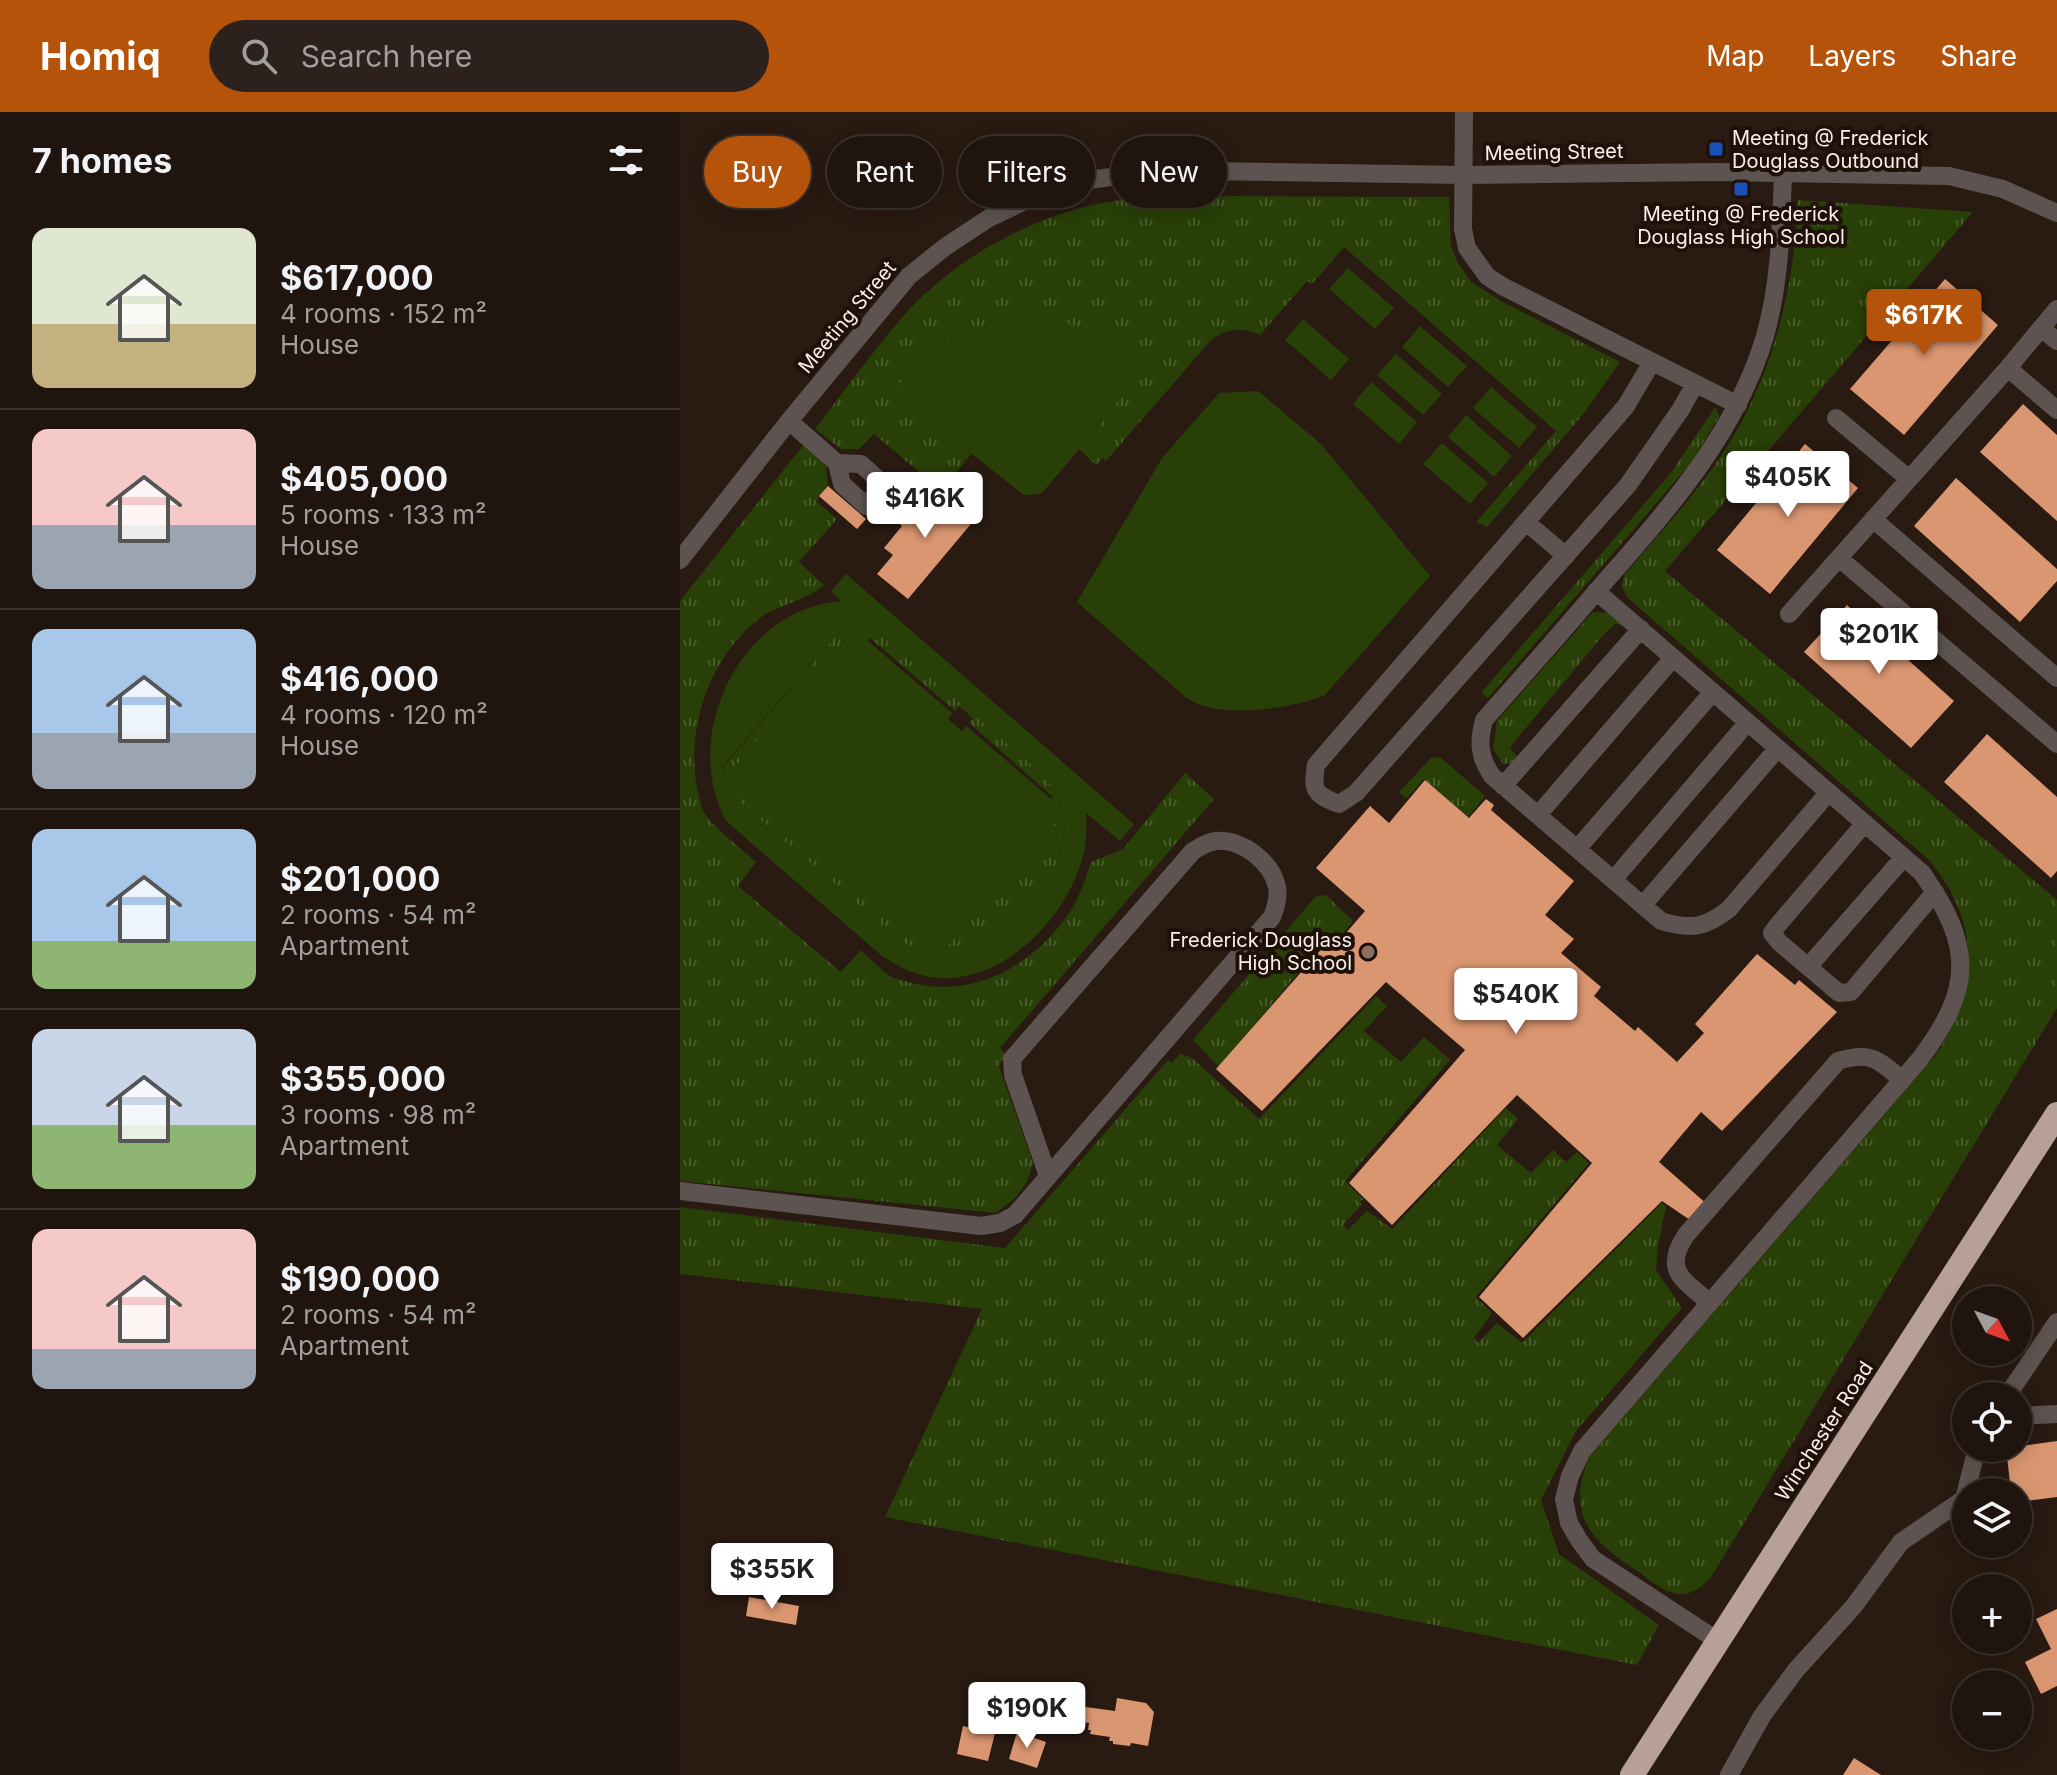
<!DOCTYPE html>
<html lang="en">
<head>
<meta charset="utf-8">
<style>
  :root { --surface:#1f140e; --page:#2c211c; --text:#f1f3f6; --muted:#a19e9e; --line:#3c332e; --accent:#b45309 }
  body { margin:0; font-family:Inter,sans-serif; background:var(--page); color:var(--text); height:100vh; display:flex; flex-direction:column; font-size:30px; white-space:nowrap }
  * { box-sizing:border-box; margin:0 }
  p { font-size:26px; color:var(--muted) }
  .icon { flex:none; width:44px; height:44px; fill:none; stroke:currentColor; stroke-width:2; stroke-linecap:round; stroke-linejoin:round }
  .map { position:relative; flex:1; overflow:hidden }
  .drawer { display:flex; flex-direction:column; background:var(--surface); width:680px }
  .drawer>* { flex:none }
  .top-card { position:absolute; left:24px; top:24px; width:760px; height:72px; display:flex; gap:16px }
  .needle { width:52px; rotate:131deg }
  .tools { position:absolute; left:1272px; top:1174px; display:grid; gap:16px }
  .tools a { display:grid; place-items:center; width:80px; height:80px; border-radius:50%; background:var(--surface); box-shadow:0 4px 20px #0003,0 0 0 2px var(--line); font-size:40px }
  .price { position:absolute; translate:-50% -68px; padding:0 18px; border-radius:8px; background:#fff; color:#222; font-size:26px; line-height:52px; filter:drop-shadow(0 2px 4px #0008) }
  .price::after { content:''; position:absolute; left:50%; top:48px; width:24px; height:18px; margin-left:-12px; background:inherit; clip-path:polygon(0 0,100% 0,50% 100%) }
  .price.current { background:var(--accent); color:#fff }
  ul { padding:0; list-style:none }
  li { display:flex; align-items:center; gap:24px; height:200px; padding:0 32px }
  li+li { border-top:2px solid var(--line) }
  li span { display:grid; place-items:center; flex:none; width:224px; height:160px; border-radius:16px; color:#555 }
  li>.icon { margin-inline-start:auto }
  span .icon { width:96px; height:96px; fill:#fffc; stroke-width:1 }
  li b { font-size:34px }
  h2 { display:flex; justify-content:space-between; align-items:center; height:96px; padding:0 32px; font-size:34px }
  .chip { padding:0 28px; border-radius:36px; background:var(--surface); box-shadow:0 4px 20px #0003,0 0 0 2px var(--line); font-size:28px; line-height:72px }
  .chip.current { background:var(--accent); color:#fff }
  header { display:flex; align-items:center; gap:48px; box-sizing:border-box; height:112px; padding:0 40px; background:var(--accent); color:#fff }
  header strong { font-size:38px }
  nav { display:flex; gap:44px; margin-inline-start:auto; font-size:28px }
  .search { width:560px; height:72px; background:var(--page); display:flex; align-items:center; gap:20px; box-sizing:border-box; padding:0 28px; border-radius:44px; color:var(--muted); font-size:30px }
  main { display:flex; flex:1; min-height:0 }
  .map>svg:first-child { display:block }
  .grass { fill:url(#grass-tufts); fill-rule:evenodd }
  .park { fill:#283f07; fill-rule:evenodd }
  .building { fill:#da9670 }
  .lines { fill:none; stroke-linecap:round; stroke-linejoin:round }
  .minor { stroke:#5d5451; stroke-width:18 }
  .highway { stroke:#b6a098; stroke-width:24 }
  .transit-dot { fill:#1a4fb4; stroke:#1f1109; stroke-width:3 }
  .education-dot { fill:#8d6e63; stroke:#1f1109; stroke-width:3 }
  .labels { text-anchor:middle; stroke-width:8; stroke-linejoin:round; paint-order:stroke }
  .poi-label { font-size:20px; fill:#faefe9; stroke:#1f1109; text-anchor:start }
  .street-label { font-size:20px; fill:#faefe9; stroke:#1f1109 }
</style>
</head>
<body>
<header>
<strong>Homiq</strong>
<div class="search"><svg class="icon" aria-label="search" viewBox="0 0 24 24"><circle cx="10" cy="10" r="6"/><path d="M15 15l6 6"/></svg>Search here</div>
<nav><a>Map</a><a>Layers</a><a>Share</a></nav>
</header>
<main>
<section class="drawer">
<h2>7 homes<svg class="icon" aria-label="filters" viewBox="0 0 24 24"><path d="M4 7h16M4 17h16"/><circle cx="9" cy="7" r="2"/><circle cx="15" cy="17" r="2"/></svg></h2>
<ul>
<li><span style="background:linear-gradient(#dfe7d0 60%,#c2b280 0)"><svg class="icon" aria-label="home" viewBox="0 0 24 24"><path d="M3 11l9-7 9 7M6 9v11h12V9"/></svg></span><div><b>$617,000</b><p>4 rooms · 152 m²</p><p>House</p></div></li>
<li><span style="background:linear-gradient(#f6c9c9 60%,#9aa5b1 0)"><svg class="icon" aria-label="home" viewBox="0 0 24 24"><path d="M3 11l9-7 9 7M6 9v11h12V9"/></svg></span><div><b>$405,000</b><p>5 rooms · 133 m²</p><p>House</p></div></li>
<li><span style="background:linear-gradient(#a9c7e8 65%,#9aa5b1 0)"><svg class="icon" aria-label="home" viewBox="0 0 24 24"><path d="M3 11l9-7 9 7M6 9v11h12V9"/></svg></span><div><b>$416,000</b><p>4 rooms · 120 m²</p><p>House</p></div></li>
<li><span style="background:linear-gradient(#a9c7e8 70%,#8fb573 0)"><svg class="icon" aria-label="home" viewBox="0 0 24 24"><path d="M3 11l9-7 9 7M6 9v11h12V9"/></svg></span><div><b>$201,000</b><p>2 rooms · 54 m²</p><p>Apartment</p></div></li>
<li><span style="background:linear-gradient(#c9d6e8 60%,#8fb573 0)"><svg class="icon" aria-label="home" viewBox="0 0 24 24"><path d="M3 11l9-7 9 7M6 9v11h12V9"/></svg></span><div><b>$355,000</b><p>3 rooms · 98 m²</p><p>Apartment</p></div></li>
<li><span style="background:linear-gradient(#f6c9c9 75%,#9aa5b1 0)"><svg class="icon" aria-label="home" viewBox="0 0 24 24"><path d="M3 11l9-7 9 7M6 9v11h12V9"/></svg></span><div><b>$190,000</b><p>2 rooms · 54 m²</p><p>Apartment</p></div></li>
</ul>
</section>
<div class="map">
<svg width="1377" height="1663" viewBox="0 0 1377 1663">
  <defs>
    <pattern id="grass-tufts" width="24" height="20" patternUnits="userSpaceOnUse" patternTransform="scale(2)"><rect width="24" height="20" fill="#283f07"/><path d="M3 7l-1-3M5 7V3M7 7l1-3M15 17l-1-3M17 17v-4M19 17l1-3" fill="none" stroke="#485b2b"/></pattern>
  </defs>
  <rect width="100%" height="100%" fill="#291a12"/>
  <path class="grass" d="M555 84 769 85 771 134 778 151 792 171 823 190 940 250 905 300 807 415 796 410 876 319 664 135 632 172 627 169 580 223C562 215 549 216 532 227L426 349 423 346 416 353 399 337 430 301 220 271 261 318 291 342 273 365 244 364 194 322 179 337H161L135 317C162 281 189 245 218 210 276 142 367 94 457 86 489 83 523 85 555 84Z
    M1118 88 1293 100 985 459 1377 788V896L1030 1467C1023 1473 1013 1482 1003 1482 987 1483 971 1469 959 1460 912 1430 884 1403 910 1344L1254 945C1301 879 1301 810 1249 748L948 486 942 475 944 463C975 427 1007 392 1034 354 1090 276 1114 183 1118 88Z
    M1036 294 1039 305 1010 352 808 586 801 581 990 362Z
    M124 332 146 354 148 374 136 389 157 407 119 450 144 473C133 486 97 493 80 506 24 549 0 633 23 699 36 719 59 734 76 750L58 774 161 860 181 838C191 847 202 860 214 866 219 868 226 869 232 871 294 887 354 853 389 801 400 785 405 768 411 750L443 737 505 661 534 687 320 936 325 942 319 954 353 1051 347 1070 335 1086 316 1101 0 1069V489Z
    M913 500 931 501 944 513 935 512 926 520 830 635 839 647 834 651 823 652 813 637 817 609Z
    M166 512 194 520 205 526 364 663C372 675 381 687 383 701 387 718 382 734 377 750 355 812 282 869 219 828L60 691 45 667 42 656ZM190 526 275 599 279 594 293 606 289 611 373 685 370 686 286 614 282 619 268 607 272 601 188 529Z
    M752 645 761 646 805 684 788 705 744 667 726 687 719 680Z
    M646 783 672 808V811L658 826 650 823 539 955 513 928 635 785Z
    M696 884 707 894 684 919 721 950 744 925 770 948 665 1069 683 1087 680 1090 682 1092 663 1113 668 1118 687 1099 712 1117 826 996 838 1007 817 1033 851 1061 873 1038 886 1050 897 1040 909 1051 796 1185 812 1201 794 1226 798 1231 817 1211 842 1231 982 1091 986 1095 978 1133 976 1158 1002 1196 896 1319 861 1388 879 1442 979 1513 957 1553 205 1405 302 1197 0 1162V1095L325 1136 488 948 492 951 500 942 511 945 579 1007Z"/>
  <path class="park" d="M668 156 714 196 695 217 649 177Z
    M331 206C389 206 416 217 461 253L430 301 361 382 344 383 261 318 220 271C254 232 281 217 331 206Z
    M623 207 669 247 651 268 605 228Z
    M740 214 787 254 768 275 722 235Z
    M716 242 762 282 743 303 697 263Z
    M691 270 737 310 719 332 673 292Z
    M811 275 857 315 839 336 793 296Z
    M578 279 641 332 750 464 644 584C607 597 536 609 504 584L397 490 482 346 539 281Z
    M786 303 832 344 814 365 768 325Z
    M762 331 808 371 790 392 743 352Z
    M166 462 454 712 440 729 406 701C407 716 407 729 403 744 387 809 313 883 241 863 226 859 215 852 202 844L46 709C0 623 60 497 161 489L151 479ZM166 512 194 520 205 526 364 663C372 675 381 687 383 701 387 718 382 734 377 750 355 811 282 869 219 828L60 690 45 667 42 655Z
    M167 525 378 708 266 836 55 654Z"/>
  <path class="building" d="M1265 167 1318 213 1224 323 1170 277Z
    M1343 292 1377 323V409L1300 340Z
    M1125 332 1178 376 1090 482 1037 438Z
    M1276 366 1377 457V469L1340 510 1234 414Z
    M148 374 186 407 177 417 139 384Z
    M275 378 301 400 228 487 197 462 213 443 204 436 222 414 217 410 229 395 235 400 249 382 262 393Z
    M1167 493 1274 589 1231 636 1124 540Z
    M1307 622 1377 685V759L1371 766 1264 670Z
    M745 668 789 706 806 687 814 693 811 698 894 769 865 803 894 827 881 841 921 875 914 884 955 919 958 915 997 950 1024 921 1015 912 1077 842 1115 873 1119 868 1157 900 1042 1019 1021 1000 979 1050 1028 1093 1013 1110 982 1089 843 1226 799 1185 912 1051 837 983 712 1113 669 1071 785 938 706 870 582 999 536 957 653 824 659 829 685 799 636 756 690 694 709 711Z
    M1377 1329V1385L1338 1390V1380H1331L1326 1336Z
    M69 1485 119 1494 116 1513 66 1504Z
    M1377 1497V1574L1361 1582 1345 1550 1371 1537 1356 1507Z
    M437 1586 466 1591 474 1600 468 1634 451 1631 450 1634 433 1632V1629H429L430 1625 410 1622 411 1618H408L409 1611 389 1608 391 1593 435 1599Z
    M283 1614 315 1621 308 1649 277 1642Z
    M337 1620 366 1630 357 1656 329 1647Z
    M1174 1646 1201 1663H1163Z"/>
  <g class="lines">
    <path class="minor" d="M784 0 783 117 787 136 807 164 822 174 1058 293
      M1103 62C1101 117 1100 171 1085 224 1057 319 992 393 928 466 887 514 846 561 804 608 798 630 799 645 812 664L981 809C1011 818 1025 816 1049 797L1149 680
      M1361 216 1377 229
      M972 250 946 294 636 653C632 679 634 682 659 692L676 681 948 373 1001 297 1015 272
      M1328 256 1377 197
      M1156 306 1229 367
      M109 309 157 351 181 352 204 373 186 394 162 372 157 351
      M1193 407 1377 566
      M846 410 886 444
      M1159 446 1377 632
      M0 448 109 309 229 164 265 135 309 106 351 86 400 69 471 60 519 59 785 63 1037 60 1269 64 1323 77 1377 101
      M916 479 1242 761C1293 834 1294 875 1240 947L902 1339 890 1364 884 1387 889 1411 899 1428 913 1447 1038 1529
      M1109 502 1328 256 1377 298
      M823 674 961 517
      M858 703 993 546
      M1185 711 1097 814 1092 821 1099 830 1159 881 1171 880 1255 780
      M897 737 1033 580
      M933 768 1068 610
      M963 793 1098 636
      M1128 855 1224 745
      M0 1079 301 1114 320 1111 335 1103 592 805C596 795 599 785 597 775 592 750 561 726 536 729 527 730 520 735 513 739L332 947 333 963 368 1064
      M1030 1191C1004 1168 982 1159 1006 1123L1158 949C1190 939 1198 947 1222 968
      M1327 1284 1377 1210
      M1338 1304 1377 1302
      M1049 1663 1082 1604 1116 1558 1174 1494 1221 1430 1284 1387 1297 1336"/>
    <path class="highway" d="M952 1663 1377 1002"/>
  </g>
  <g class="transit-dot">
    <rect x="1028" y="29" width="16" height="16" rx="4"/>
    <rect x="1053" y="69" width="16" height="16" rx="4"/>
  </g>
  <circle class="education-dot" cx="688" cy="840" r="8"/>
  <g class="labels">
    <g class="poi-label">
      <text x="1052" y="33">Meeting @ Frederick<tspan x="1052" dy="23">Douglass Outbound</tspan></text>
      <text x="1061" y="109" text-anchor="middle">Meeting @ Frederick<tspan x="1061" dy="23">Douglass High School</tspan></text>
      <text x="672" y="835" text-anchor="end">Frederick Douglass<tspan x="672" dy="23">High School</tspan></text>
    </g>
    <g class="street-label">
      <text transform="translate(874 40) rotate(-1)" y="7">Meeting Street</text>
      <text transform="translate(167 205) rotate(-50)" y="7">Meeting Street</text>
      <text transform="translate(1144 1319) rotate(-57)" y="7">Winchester Road</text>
    </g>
  </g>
</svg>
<div class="tools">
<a><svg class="needle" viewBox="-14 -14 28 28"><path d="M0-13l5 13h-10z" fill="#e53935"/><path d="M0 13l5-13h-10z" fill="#a19e9e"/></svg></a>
<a><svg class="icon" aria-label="locate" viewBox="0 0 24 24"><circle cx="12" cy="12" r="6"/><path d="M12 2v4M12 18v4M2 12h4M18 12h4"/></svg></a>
<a><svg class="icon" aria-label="layers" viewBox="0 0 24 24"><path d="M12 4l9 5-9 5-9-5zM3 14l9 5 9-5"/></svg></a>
<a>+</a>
<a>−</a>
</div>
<b class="price current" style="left:1244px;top:245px">$617K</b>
<b class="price" style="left:1108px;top:407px">$405K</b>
<b class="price" style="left:245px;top:428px">$416K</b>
<b class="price" style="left:1199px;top:564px">$201K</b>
<b class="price" style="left:836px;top:924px">$540K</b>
<b class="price" style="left:92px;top:1499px">$355K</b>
<b class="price" style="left:347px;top:1638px">$190K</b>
<div class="top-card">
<a class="chip current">Buy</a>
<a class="chip">Rent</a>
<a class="chip">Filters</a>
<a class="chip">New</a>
</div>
</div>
</main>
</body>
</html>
